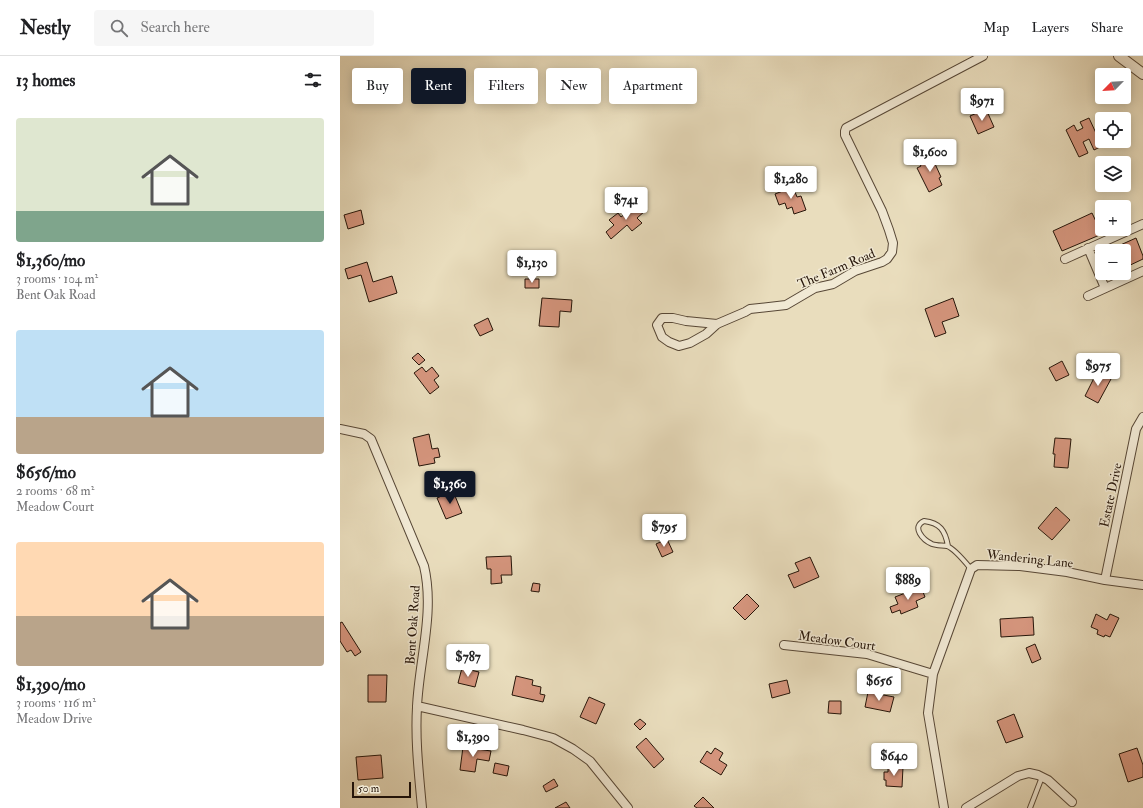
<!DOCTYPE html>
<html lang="en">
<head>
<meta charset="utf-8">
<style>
  :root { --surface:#fff; --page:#f6f6f6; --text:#202124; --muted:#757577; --line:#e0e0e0; --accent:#111827 }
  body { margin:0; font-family:"IM FELL Double Pica",serif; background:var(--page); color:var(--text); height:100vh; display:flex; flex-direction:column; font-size:15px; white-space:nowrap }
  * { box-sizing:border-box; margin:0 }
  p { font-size:13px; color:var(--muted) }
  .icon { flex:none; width:22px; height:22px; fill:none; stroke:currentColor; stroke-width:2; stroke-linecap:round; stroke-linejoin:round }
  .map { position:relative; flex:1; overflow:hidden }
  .details { display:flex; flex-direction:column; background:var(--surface); width:340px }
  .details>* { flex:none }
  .guide { position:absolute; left:12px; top:12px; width:380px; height:36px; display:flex; gap:8px }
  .needle { width:26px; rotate:246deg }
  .buttons { position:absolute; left:755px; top:12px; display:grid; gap:8px }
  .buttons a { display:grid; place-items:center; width:36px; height:36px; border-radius:4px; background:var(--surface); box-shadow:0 2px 10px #0003; font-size:20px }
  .scale { position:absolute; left:12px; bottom:10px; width:59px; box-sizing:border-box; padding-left:4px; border:2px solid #261509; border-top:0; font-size:11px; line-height:14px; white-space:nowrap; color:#261509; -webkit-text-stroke:3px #f1e9d4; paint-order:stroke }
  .price { position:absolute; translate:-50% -34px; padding:0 9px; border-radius:4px; background:#fff; color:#222; font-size:13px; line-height:26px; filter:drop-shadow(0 1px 2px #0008) }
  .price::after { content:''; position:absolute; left:50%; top:24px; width:12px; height:9px; margin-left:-6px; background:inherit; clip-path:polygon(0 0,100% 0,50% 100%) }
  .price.active { background:var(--accent); color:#fff }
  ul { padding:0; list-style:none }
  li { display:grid; align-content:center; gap:8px; height:212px; padding:0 16px }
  li span { display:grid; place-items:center; height:124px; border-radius:4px; color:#555 }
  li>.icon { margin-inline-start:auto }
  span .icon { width:72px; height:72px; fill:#fffc; stroke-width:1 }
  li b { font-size:17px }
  h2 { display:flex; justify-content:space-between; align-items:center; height:48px; padding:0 16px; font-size:17px }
  .pill { padding:0 14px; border-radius:4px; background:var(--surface); box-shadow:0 2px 10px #0003; font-size:14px; line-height:36px }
  .pill.active { background:var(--accent); color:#fff }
  header { display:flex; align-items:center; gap:24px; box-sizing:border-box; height:56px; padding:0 20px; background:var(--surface); border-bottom:1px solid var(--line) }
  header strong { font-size:19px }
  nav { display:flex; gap:22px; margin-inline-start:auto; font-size:14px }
  .search { width:280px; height:36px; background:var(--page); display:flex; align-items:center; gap:10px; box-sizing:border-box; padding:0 14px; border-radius:4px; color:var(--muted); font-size:15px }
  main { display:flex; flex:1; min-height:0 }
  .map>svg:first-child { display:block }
  .building { fill:#d5957d; stroke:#261509 }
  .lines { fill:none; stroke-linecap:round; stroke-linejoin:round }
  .service-casing { stroke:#574736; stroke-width:6 }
  .minor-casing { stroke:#574736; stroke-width:10 }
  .tertiary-casing { stroke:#574736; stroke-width:12 }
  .service { stroke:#f1e9d4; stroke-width:4 }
  .minor { stroke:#f1e9d4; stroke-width:8 }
  .tertiary { stroke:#f1e9d4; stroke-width:10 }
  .labels { text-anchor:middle; stroke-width:3; stroke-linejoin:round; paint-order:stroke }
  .street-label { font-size:13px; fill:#261509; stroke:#f1e9d4 }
</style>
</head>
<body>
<header>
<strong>Nestly</strong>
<div class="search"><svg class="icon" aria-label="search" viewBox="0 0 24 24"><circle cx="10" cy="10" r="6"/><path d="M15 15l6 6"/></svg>Search here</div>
<nav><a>Map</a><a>Layers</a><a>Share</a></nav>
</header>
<main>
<section class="details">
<h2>13 homes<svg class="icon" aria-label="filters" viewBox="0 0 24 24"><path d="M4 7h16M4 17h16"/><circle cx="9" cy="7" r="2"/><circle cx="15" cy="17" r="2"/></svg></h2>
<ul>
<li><span style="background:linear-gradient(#dfe7d0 75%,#7fa58c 0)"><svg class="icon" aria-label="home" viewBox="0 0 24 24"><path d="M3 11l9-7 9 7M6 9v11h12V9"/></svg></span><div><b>$1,360/mo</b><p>3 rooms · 104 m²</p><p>Bent Oak Road</p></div></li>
<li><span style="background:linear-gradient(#bfe0f5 70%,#b9a48a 0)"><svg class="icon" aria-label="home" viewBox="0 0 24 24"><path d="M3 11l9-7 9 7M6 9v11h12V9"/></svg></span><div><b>$656/mo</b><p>2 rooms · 68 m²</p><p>Meadow Court</p></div></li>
<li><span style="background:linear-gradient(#ffd9b3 60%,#b9a48a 0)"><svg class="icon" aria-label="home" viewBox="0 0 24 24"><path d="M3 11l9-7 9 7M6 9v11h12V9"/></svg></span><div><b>$1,390/mo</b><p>3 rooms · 116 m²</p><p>Meadow Drive</p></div></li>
</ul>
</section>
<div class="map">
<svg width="803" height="752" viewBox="0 0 803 752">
  <rect width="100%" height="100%" fill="#e9ddbd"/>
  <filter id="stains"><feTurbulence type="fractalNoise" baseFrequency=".005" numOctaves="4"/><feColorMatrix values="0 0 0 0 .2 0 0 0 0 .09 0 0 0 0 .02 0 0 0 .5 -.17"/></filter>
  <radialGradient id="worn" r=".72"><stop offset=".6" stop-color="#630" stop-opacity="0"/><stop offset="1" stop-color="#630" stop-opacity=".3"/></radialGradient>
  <path class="building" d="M646 53 654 71 638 78 630 60Z
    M749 62 762 90 754 94 749 83 743 86 748 97 739 101 726 74 734 69 737 75 743 72 740 66Z
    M591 99 601 121 599 122 602 129 589 136 577 112 581 110 578 105Z
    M453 131 457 141 461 140 466 154 454 158 452 151 447 153 445 147 439 149 435 138Z
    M299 147 305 155 297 162 302 167 292 175 287 169 271 183 266 176 274 169 269 164 278 157 281 161Z
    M21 154 24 168 8 173 4 159Z
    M752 157 762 178 722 195 713 175Z
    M796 182 803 200V203L784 212V195H767Z
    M27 206 33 226 52 220 57 237 29 246 21 219 8 223 5 213Z
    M185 223H199V232H185Z
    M202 242 232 244 231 256 220 255 219 271 199 270Z
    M613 242 619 260 602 266 606 277 595 281 585 253Z
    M148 262 153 274 140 280 134 269Z
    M78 297 85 304 79 309 72 302Z
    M722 305 729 319 716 325 709 312Z
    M82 311 86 316 92 311 99 320 94 324 99 331 90 338 74 317Z
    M757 316 771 323 758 347 745 340Z
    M89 378 92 393 98 392 100 401 94 402 95 407 79 410 73 382Z
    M715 382 731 383 728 412 714 411 715 398H713Z
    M113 435 122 457 106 463 97 442Z
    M716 451 730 464 712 484 698 472Z
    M327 483 333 496 322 501 316 488Z
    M171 500 172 519H161L162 527 151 528V513H147L146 501Z
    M470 501 479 521 454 532 448 519 459 515 455 507Z
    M193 527 200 528 199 536 191 535Z
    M581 531 585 541 576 545 578 551 561 558 560 554 552 557 550 551 558 548 555 541Z
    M407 538 419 550 405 564 393 552Z
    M756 558 767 564 770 558 779 562 770 581 765 579 764 581 757 578 758 574 751 571Z
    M693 561 694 579 661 581 660 563Z
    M2 566 21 596 15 600 11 594 7 596 0 585V567Z
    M695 588 701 603 692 607 686 592Z
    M122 612 139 616 135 631 118 627Z
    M28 619H47L46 646H28Z
    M176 620 193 624 192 629 201 631 200 638 205 639 203 646 172 639Z
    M447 624 450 637 432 642 429 628Z
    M528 636 554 641 550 656 525 651Z
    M249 641 265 648 256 668 240 661Z
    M489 645H501V658L488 657Z
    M674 658 683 681 666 687 657 665Z
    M300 663 306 668 300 674 294 668Z
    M306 682 324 703 314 712 296 691Z
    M123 691 151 695 149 705 137 703 135 716 120 714Z
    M375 692 383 697 379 704 387 709 381 719 360 706 367 695 371 698Z
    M797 692 803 709V721L788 726 779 698Z
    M41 699 43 722 18 724 16 701Z
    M155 707 169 710 167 720 153 717Z
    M548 710 563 711 562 731 546 730V724H544V716H548Z
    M214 723 218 730 206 736 203 730Z
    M363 741 374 752H357L354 750Z
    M226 746 230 752H215Z"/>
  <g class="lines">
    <defs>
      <path id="service" d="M608 490C605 474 600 467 584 465 571 471 583 484 592 488 597 490 603 489 607 490 615 493 626 507 631 513
        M690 752 702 721"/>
      <path id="minor" d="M748 192 765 232
        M725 203 803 168
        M748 240 803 215
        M377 268 346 265 333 262H322L317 269 322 281 329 286 339 290 350 287 366 278 377 268 405 256 410 253 446 249 475 232 493 228 515 215 542 206 547 203 552 196 553 187 549 174 542 155 505 79V75L506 72 643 0
        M0 373 24 378 31 383 84 510C95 556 79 605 77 651 75 685 79 718 82 752
        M765 524 796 373 803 361
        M444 589 527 598 593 618
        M77 650 183 674 213 682 233 693 250 705 288 752
        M604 752 588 657 593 618 631 513 637 509 680 510 727 516 765 524 803 529
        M626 752 678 720 689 717 698 719 708 724 732 746"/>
      <path id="tertiary" d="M779 0 803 18"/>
    </defs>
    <use href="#service" class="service-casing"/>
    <use href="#minor" class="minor-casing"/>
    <use href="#tertiary" class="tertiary-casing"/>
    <use href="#service" class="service"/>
    <use href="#minor" class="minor"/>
    <use href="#tertiary" class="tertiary"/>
  </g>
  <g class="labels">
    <g class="street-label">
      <text transform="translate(496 212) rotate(-23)" y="5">The Farm Road</text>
      <text transform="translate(770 439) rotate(-78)" y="5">Estate Drive</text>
      <text transform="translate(690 502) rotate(6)" y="5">Wandering Lane</text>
      <text transform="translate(72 569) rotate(-86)" y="5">Bent Oak Road</text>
      <text transform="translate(497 584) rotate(8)" y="5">Meadow Court</text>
    </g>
  </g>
  <rect width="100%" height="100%" filter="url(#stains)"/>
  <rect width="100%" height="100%" fill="url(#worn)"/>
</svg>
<div class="buttons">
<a><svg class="needle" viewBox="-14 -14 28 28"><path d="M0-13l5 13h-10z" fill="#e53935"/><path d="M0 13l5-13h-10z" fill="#757577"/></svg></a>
<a><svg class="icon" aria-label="locate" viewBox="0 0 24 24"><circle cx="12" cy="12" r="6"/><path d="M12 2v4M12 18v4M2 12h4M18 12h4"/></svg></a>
<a><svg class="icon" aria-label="layers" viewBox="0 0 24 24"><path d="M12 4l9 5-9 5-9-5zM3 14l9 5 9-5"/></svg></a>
<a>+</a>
<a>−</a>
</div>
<div class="scale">50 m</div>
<b class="price" style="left:642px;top:66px">$971</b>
<b class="price" style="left:590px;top:117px">$1,600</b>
<b class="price" style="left:451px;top:144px">$1,280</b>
<b class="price" style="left:286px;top:165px">$741</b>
<b class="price" style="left:192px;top:228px">$1,130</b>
<b class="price" style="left:758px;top:331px">$975</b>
<b class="price active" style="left:110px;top:449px">$1,360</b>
<b class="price" style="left:324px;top:492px">$795</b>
<b class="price" style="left:568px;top:545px">$889</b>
<b class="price" style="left:128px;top:622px">$787</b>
<b class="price" style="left:539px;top:646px">$656</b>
<b class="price" style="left:133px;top:702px">$1,390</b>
<b class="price" style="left:554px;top:721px">$640</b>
<div class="guide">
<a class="pill">Buy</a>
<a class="pill active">Rent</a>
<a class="pill">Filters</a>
<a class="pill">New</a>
<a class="pill">Apartment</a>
</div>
</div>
</main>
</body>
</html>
